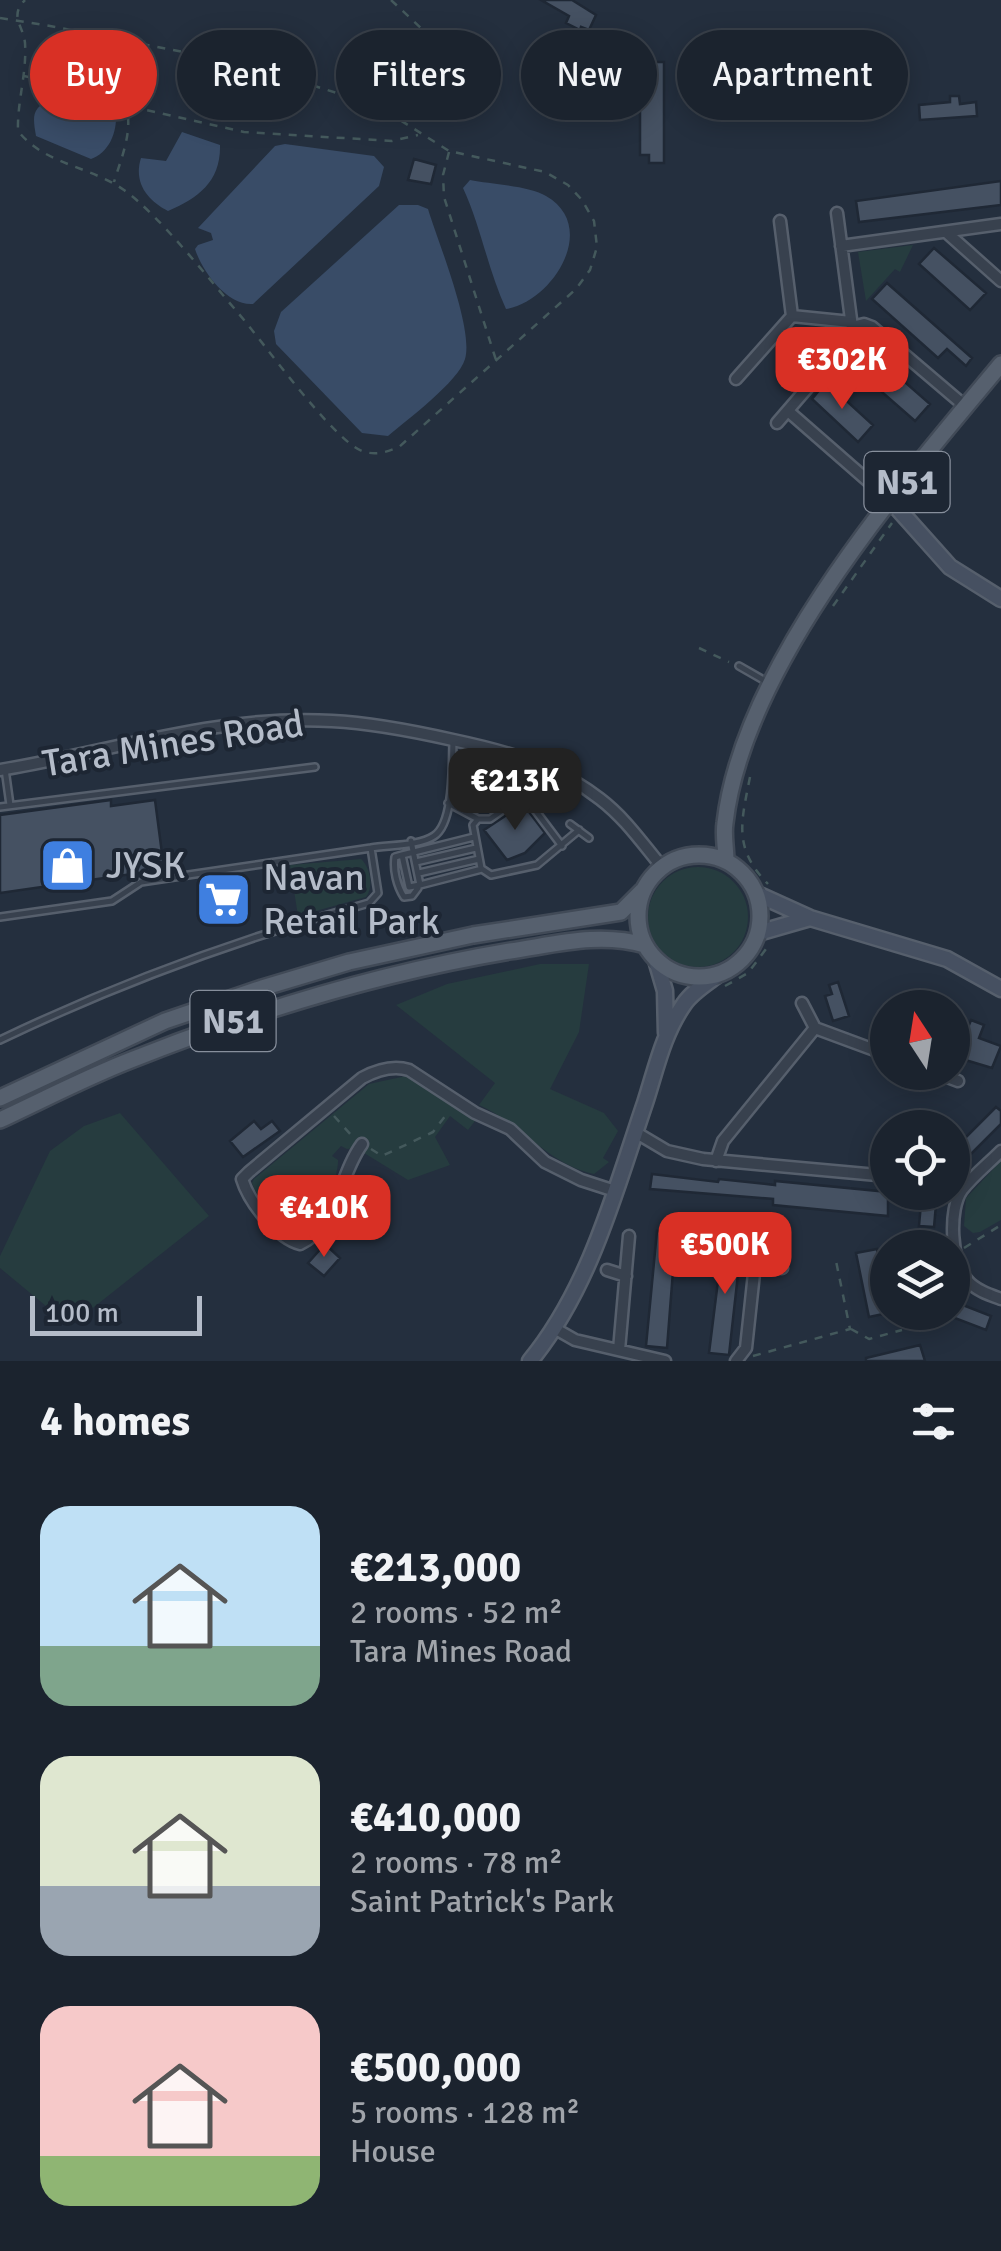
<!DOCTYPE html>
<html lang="en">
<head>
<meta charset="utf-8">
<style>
  :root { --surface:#1b232e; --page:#282f3a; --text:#f1f3f6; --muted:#a0a4aa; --line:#39404a; --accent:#d93025 }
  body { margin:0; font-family:Signika,sans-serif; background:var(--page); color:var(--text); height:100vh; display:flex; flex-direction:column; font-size:38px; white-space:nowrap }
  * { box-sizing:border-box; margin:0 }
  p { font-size:32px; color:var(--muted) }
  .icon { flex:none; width:55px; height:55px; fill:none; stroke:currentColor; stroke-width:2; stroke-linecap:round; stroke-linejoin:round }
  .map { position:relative; height:1361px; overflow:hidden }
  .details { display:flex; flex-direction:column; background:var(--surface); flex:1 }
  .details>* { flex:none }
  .hud { position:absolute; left:30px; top:30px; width:942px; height:90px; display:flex; gap:20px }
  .needle { width:65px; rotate:348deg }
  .tools { position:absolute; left:870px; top:990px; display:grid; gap:20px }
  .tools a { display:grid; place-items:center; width:100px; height:100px; border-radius:50%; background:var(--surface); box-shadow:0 5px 25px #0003,0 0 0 2px var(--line); font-size:50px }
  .scale { position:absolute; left:30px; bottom:25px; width:172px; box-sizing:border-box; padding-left:10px; border:5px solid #b4bcc9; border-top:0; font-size:28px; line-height:35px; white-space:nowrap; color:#b4bcc9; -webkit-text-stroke:8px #1d2633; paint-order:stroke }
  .price { position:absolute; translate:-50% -85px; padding:0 22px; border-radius:20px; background:var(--accent); color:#fff; font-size:32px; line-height:65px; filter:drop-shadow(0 2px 5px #0008) }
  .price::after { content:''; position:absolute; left:50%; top:60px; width:30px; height:22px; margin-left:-15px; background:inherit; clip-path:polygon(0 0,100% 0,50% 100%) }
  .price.active { background:#222; color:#fff }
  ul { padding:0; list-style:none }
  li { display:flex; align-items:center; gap:30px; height:250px; padding:0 40px }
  li span { display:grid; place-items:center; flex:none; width:280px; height:200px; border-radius:30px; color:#555 }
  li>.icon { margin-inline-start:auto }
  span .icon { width:120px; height:120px; fill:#fffc; stroke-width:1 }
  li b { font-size:42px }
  h2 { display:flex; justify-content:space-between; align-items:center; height:120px; padding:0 40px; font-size:42px }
  .chip { padding:0 35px; border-radius:45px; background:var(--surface); box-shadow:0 5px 25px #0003,0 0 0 2px var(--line); font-size:35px; line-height:90px }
  .chip.active { background:var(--accent); color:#fff }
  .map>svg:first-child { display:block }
  .green { fill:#263c3f }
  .water { fill:#394c67 }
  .building { fill:#455162; stroke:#1f2835; stroke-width:2.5 }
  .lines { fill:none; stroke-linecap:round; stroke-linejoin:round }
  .lane-casing { stroke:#565f6c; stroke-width:10 }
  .street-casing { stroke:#565f6c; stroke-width:15 }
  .secondary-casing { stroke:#565f6c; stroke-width:19 }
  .primary-casing { stroke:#414a57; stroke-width:20 }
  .path { stroke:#44595c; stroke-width:2.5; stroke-dasharray:8 8; stroke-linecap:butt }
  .lane { stroke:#38414e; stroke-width:5 }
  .street { stroke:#38414e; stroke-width:10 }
  .secondary { stroke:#465061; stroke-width:14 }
  .primary { stroke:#56606e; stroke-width:15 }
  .labels { text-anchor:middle; stroke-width:8; stroke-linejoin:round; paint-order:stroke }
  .shield { fill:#1d2633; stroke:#878f9c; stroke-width:2.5 }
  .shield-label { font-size:35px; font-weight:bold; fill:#b4bcc9 }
  .street-label { font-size:38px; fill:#b4bcc9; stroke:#1d2633 }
  .poi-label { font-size:38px; fill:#b4bcc9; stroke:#1d2633; text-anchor:start }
</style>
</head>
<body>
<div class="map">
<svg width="1001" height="1361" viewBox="0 0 1001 1361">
  <rect width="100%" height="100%" fill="#242f3e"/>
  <path class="green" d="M913 245 900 272 895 269 866 301 858 252Z
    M361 859C370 867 374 887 366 897L298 916 290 865Z
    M648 917a50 50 0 1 1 100 0a50 50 0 1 1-100 0Z
    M540 964H589L579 1032 550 1089 604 1113 618 1131 603 1158 609 1162 594 1174C548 1164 522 1124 479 1105L495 1083 396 1005 447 984Z
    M406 1076 475 1121 468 1130 450 1116 435 1137 450 1165 408 1180 356 1148 347 1149 341 1146 332 1156 338 1160C339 1172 325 1214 316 1224 310 1229 300 1233 293 1233L255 1191 252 1183 254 1179 369 1084Z
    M120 1113 209 1216 70 1326 0 1268V1256L50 1151 84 1126Z
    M1001 1161V1220L980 1232 973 1233 964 1226 966 1198Z"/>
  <path class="water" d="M49 101 116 118C116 135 108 153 91 159L36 136C33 118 31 108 49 101Z
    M182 132 220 145C221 181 199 198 168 211 148 201 133 183 141 158L166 161Z
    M285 144 374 156 384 167 379 186 253 304C227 306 202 271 195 249L198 245 213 240 211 233 198 228 275 146Z
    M470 180C490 184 530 186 546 196 600 227 552 302 506 309 488 270 481 227 463 188Z
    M399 205H418L428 209C438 242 474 329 465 359 459 381 407 420 388 436L362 433 276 344 274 331 281 312Z"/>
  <path class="building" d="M541 0H572L596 15 589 30 581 27 580 30 566 23 569 16Z
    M860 41 893 68 880 84 870 76 865 82 853 72 860 64 851 53Z
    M743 50 768 54 766 62 782 65 780 74 774 73 772 83 747 74 749 63 741 62Z
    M633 62H664V163H649V155H640V109H633Z
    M248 79 262 85 258 108 223 101 226 81 247 85Z
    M950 96H959L960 104 976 102 977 116 920 120 919 105 950 102Z
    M414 159 436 165 431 184 408 180Z
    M1001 181V205L859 222 856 201Z
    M934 248 986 293 970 310 919 264Z
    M887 283 972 358 966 366 947 349 938 358 872 299Z
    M882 362 930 404 915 421 867 379Z
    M826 382 873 425 858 442 812 399Z
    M111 800V806L155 800 163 861 159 862 160 870 0 893V815Z
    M523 804 545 833 525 853 507 860 484 830Z
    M838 982 849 1016 833 1021 825 996 832 994 829 985Z
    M971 1020 984 1025 979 1038 1001 1046 992 1068 952 1056V1037L957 1026 967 1030Z
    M996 1107 1001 1111V1124L952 1173V1151Z
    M254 1121 261 1129 272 1121 280 1131 243 1157 230 1141Z
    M652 1174 718 1182 719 1179 775 1185V1181L888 1192V1216L773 1205V1199L650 1189Z
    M922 1192 937 1193 934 1227 919 1226Z
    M657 1231 676 1233 667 1348 646 1346Z
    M718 1237 736 1239 735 1255 740 1256 729 1355 709 1353 718 1281 720 1248H717Z
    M325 1244 340 1258 324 1276 308 1263Z
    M877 1249 888 1313 869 1317 856 1253Z
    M952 1295 960 1304 991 1316 986 1330 952 1317Z
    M920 1345 925 1361H866V1358Z"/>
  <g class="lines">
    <defs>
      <path id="lane" d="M739 666 767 682
        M5 769 10 805
        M448 803 478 819 473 825 481 868
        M0 807 315 767
        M478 819H490L520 798H526L562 846
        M570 824 589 838
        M411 841 420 885 482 869 491 875 537 865 579 830
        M402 855 395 857C393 870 397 886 404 897L412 896 418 888
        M416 862 476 848
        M419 873 479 859
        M420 885 409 887 402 855 474 837
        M0 917 112 901 141 882 371 848
        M0 1040C119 983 242 938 369 903L378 893 371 848C389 845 419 846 434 836 454 823 452 766 453 743"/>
      <path id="street" d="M837 213 852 327 864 324 872 327 966 407
        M780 221 792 316 851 322
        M946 232 1001 281
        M841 246 1001 224
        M736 379 792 316
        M788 411 891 501
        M777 423 846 343 852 327
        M0 770C109 752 220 714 332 721 373 723 413 731 453 740 505 751 557 765 600 799 625 818 642 843 662 867
        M802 1003 815 1028 888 1055
        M934 1072 958 1081
        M635 1132 667 1151 703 1159 888 1176
        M362 1144C338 1177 339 1225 300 1244 277 1238 249 1202 242 1179L249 1172 362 1078C377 1070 393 1065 409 1070L475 1113 510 1129 545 1162 581 1180 615 1191
        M1001 1151C988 1164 973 1176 962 1190 948 1209 951 1263 967 1280 975 1290 990 1295 1001 1299
        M716 1161 723 1141 815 1028
        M755 1265 782 1268
        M607 1270 626 1276
        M554 1328 575 1340 665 1361
        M619 1350 629 1236
        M736 1361 746 1348 758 1236"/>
      <path id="secondary" d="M891 501 950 567 1001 599
        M757 894 810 918 947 959 1001 989
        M758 933 810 918
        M656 960 665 991 666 1033
        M530 1361C590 1288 615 1191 645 1103 656 1069 663 1034 684 1004 692 992 707 983 719 974"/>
      <path id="primary" d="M638 916a61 61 0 1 1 122 0a61 61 0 1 1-122 0Z
        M726 861C726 848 723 835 725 823 743 665 902 483 1001 364
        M0 1098 165 1021 262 988 349 962 473 935 621 912 642 891
        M0 1120C43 1100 87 1077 131 1060 254 1011 379 973 510 951 557 944 599 932 645 945"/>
    </defs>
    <use href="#lane" class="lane-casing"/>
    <use href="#street" class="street-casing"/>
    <use href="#secondary" class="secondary-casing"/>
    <use href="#primary" class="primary-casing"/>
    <path class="path" d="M391 0 423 30 427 45 428 63 409 101 404 124
      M0 18 45 25 245 64 378 106 449 151 545 172 568 185 582 200 594 221 597 247 590 270 576 289 399 447C386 452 376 456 362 451 332 439 264 343 239 314 208 278 160 216 124 190 90 166 45 165 18 131 17 102 27 73 25 43 23 25 9 16 25 0
      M114 39C109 64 122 86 127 110 132 134 121 159 114 182
      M24 76 82 89 142 109 244 132 392 141 418 135
      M449 152 443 175 444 197 496 360
      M912 493 916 509
      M833 606 892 523
      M699 648 729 662
      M750 777C741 823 733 848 768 884
      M725 986 748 973 769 945
      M334 1116 352 1136
      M371 1149 382 1156 433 1132 449 1111
      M964 1248 1001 1225
      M851 1329 869 1339 902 1330
      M753 1356 850 1329 836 1261"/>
    <use href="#lane" class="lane"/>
    <use href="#street" class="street"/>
    <use href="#secondary" class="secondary"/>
    <use href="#primary" class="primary"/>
  </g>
  <defs>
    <symbol id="shop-square" viewBox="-11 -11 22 22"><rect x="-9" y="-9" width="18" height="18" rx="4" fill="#3f7fe0" stroke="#1d2633"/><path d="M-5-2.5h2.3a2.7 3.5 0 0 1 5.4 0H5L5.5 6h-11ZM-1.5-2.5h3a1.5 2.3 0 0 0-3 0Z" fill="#fff"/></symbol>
    <symbol id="supermarket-square" viewBox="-11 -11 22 22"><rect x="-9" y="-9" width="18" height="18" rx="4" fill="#3f7fe0" stroke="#1d2633"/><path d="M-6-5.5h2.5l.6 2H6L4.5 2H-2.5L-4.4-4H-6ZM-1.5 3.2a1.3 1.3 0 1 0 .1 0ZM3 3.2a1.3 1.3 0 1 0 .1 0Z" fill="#fff"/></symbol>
  </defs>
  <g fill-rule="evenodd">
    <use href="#shop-square" x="36" y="834" width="63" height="63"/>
    <use href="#supermarket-square" x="192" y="868" width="63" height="63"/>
  </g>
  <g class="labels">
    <g class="shield">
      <rect x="864.5" y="452" width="85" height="60" rx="8"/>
      <rect x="190.5" y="991" width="85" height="60" rx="8"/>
    </g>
    <g class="shield-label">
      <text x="907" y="494">N51</text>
      <text x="233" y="1033">N51</text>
    </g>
    <g class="street-label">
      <text transform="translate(173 743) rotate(-9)" y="13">Tara Mines Road</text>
    </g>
    <g class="poi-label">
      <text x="106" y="878">JYSK</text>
      <text x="263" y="890">Navan<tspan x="263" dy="44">Retail Park</tspan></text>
    </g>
  </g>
</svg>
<div class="tools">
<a><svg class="needle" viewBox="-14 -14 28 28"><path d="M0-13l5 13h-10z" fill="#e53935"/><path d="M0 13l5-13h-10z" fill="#a0a4aa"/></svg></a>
<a><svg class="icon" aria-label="locate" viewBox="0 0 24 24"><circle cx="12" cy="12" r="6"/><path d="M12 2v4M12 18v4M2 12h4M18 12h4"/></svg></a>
<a><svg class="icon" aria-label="layers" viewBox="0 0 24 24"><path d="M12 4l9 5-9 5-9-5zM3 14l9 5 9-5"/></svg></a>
</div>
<div class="scale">100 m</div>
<b class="price" style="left:842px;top:412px">€302K</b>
<b class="price active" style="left:515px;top:833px">€213K</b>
<b class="price" style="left:324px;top:1260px">€410K</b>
<b class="price" style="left:725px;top:1297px">€500K</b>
<div class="hud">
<a class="chip active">Buy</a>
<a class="chip">Rent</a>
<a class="chip">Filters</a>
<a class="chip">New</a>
<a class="chip">Apartment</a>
</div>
</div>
<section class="details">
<h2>4 homes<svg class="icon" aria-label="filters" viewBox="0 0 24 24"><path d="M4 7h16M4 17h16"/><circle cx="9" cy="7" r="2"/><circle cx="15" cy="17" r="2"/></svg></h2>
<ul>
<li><span style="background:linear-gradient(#bfe0f5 70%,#7fa58c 0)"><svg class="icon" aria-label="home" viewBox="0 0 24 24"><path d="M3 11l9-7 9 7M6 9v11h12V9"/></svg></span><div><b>€213,000</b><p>2 rooms · 52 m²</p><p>Tara Mines Road</p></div></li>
<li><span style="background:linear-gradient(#dfe7d0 65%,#9aa5b1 0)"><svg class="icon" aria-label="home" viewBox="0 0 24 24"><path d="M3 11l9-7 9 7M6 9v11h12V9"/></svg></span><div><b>€410,000</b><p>2 rooms · 78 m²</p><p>Saint Patrick's Park</p></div></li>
<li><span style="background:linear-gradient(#f6c9c9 75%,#8fb573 0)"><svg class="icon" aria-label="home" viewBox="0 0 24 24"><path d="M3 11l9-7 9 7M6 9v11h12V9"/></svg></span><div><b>€500,000</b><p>5 rooms · 128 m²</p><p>House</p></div></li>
</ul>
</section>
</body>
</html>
